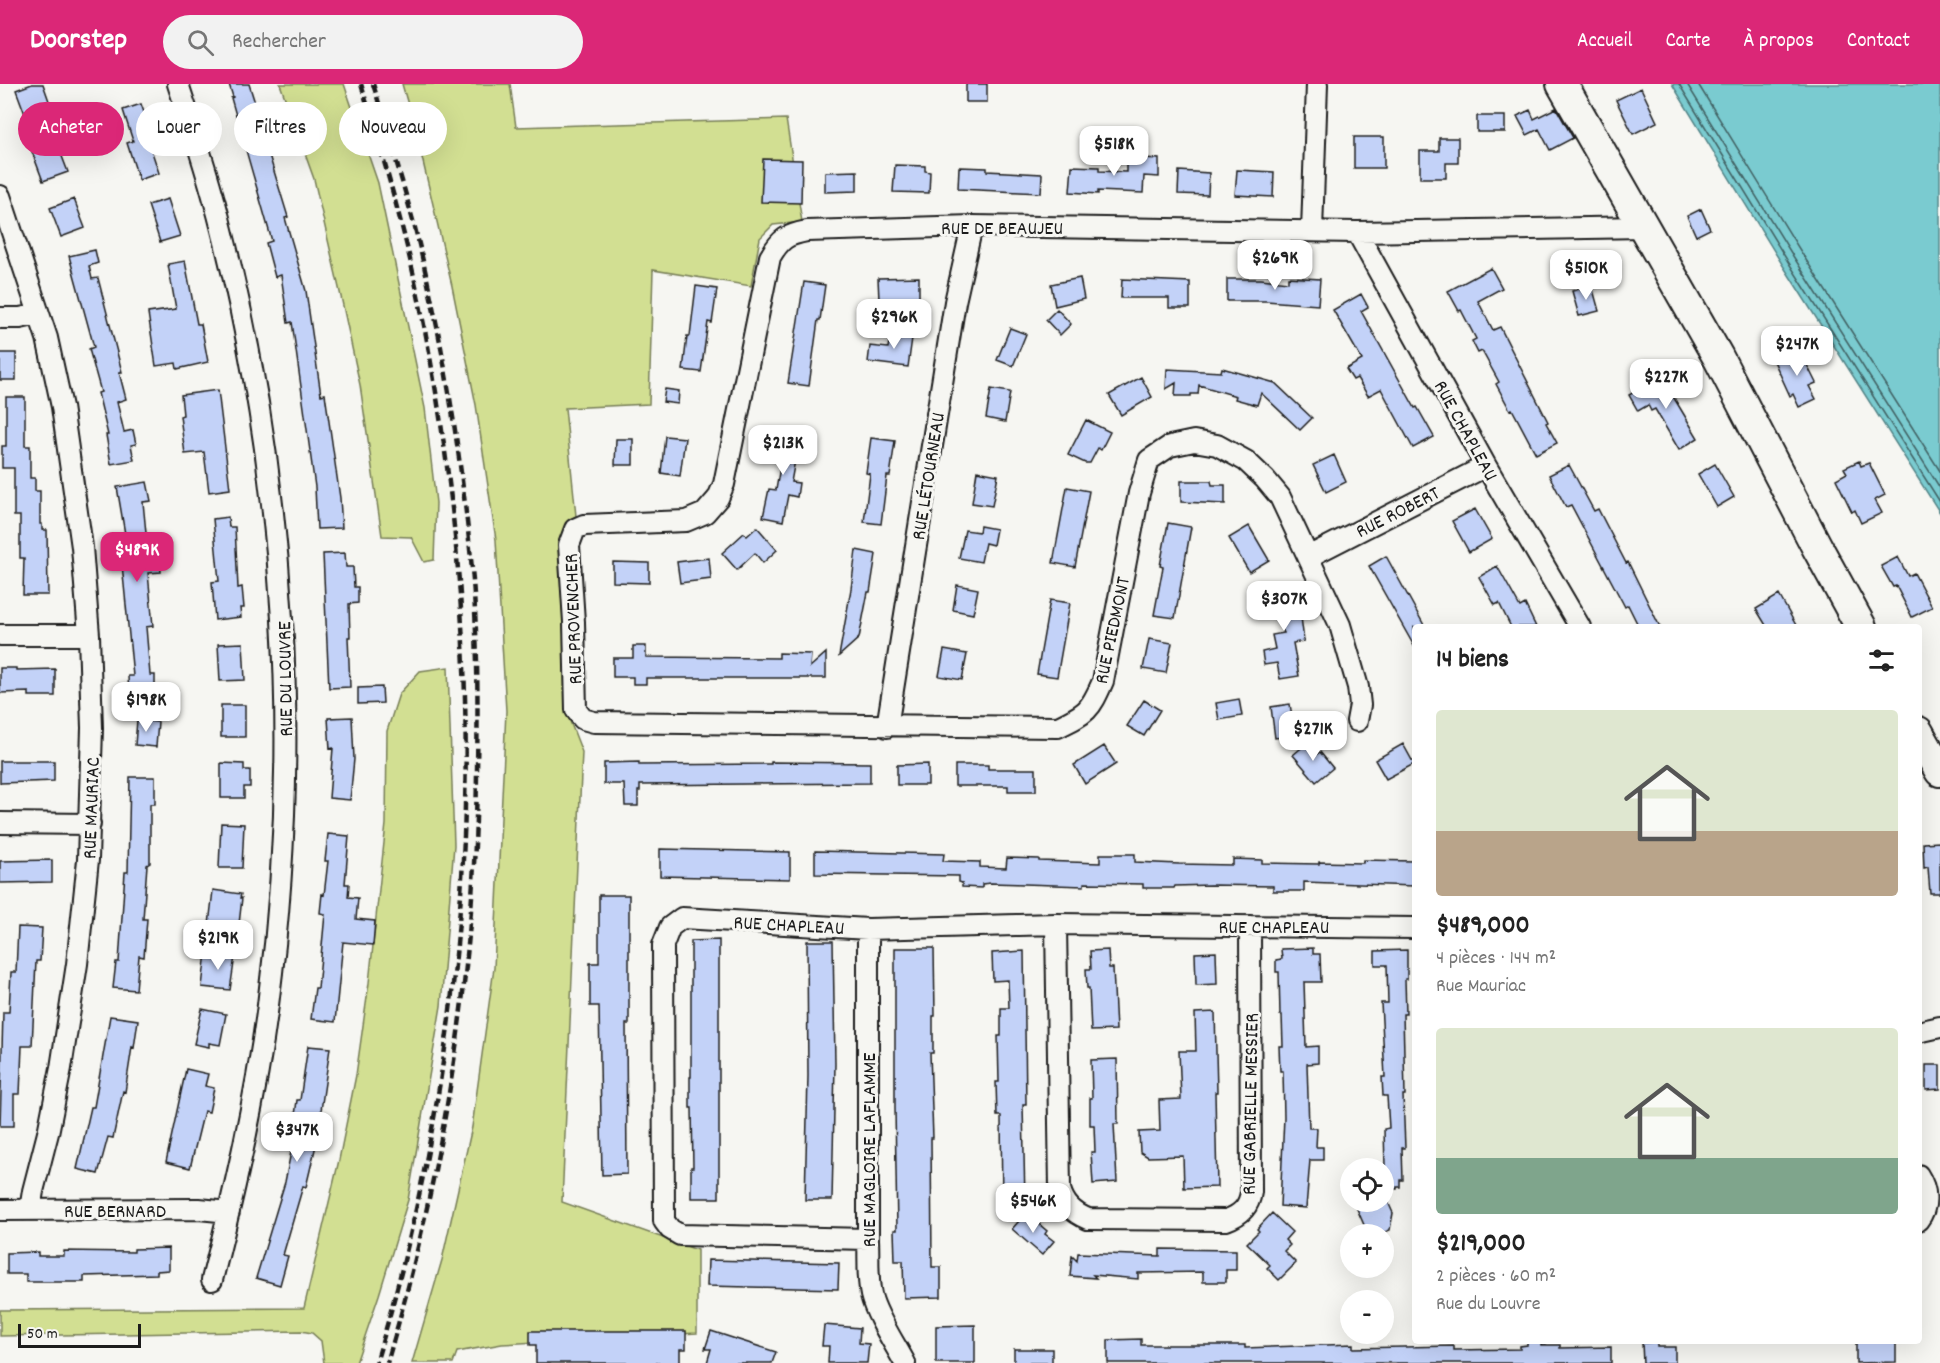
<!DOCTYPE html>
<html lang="fr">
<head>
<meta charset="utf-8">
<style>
  :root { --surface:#fff; --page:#f2f2f2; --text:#222; --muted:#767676; --accent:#db2777 }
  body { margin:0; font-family:Dekko,sans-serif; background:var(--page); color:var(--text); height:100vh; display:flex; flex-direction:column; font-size:22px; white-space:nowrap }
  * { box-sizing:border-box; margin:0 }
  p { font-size:20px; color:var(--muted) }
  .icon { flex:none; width:33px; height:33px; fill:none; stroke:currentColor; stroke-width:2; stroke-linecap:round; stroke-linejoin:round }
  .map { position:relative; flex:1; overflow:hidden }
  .details { position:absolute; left:1412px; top:540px; width:510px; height:720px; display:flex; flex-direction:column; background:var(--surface); border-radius:6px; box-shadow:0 6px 24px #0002 }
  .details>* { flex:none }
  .hud { position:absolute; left:18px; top:18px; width:570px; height:54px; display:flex; gap:12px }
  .controls { position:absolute; left:1340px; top:1074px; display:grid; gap:12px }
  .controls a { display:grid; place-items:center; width:54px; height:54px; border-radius:50%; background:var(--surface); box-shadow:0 6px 24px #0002; font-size:30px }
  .scale { position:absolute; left:18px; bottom:15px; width:123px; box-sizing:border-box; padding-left:6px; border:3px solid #1c1c1c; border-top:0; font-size:16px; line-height:21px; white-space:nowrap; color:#1c1c1c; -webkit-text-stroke:4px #f6f6f2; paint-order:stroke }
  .price { position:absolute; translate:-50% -51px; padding:0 14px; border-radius:12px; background:#fff; color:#222; font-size:20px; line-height:39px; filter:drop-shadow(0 2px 3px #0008) }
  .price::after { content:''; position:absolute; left:50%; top:36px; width:18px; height:14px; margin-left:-9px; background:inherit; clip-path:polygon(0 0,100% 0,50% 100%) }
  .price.on { background:var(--accent); color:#fff }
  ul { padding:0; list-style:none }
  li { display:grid; align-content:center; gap:12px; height:318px; padding:0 24px }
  li span { display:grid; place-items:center; height:186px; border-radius:6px; color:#555 }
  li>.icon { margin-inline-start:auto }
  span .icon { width:108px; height:108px; fill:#fffc; stroke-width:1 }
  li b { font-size:26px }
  h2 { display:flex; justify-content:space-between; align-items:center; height:72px; padding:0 24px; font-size:26px }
  .pill { padding:0 21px; border-radius:27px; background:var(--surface); box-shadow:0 6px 24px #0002; font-size:21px; line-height:54px }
  .pill.on { background:var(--accent); color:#fff }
  header { display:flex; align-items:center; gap:36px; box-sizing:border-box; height:84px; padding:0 30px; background:var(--accent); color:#fff }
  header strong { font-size:28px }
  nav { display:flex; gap:33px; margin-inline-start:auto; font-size:21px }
  .search { width:420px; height:54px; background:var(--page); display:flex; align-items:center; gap:15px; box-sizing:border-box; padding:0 21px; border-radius:33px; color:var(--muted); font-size:22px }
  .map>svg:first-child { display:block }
  .green { fill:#d2df92; stroke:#777e57; stroke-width:1.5 }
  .water { fill:#7acbd0; stroke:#548588; stroke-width:1.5 }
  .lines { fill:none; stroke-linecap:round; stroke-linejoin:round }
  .shore { stroke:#426264; stroke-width:1.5 }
  .building { fill:#c3d2f8; stroke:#1c1c1c; stroke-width:1.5 }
  .minor-casing { stroke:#1c1c1c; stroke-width:24 }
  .primary-casing { stroke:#1c1c1c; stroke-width:34 }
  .minor { stroke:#f6f6f2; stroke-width:20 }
  .primary { stroke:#f6f6f2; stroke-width:30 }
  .rail { stroke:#1c1c1c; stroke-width:4.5; stroke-dasharray:9 4.5; stroke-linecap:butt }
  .labels { text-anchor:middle; stroke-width:6; stroke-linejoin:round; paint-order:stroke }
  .street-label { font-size:20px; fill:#1c1c1c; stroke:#f6f6f2 }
</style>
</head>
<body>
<header>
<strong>Doorstep</strong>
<div class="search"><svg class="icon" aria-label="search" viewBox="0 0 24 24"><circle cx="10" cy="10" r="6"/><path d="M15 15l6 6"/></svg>Rechercher</div>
<nav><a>Accueil</a><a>Carte</a><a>À propos</a><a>Contact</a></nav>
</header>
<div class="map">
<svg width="1940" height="1279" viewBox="0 0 1940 1279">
  <rect width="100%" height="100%" fill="#f6f6f2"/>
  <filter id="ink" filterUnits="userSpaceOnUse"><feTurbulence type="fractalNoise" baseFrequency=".0167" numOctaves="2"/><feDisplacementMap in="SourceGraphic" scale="12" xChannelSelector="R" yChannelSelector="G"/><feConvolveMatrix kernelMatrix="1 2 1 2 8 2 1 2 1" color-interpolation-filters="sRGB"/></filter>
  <g filter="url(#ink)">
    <path class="green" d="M280 0H344L378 99 425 324 436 419 434 476 424 478 411 453 382 452 360 301 342 217 314 95Z
      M402 0H510L516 43 786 35 802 138 773 141 760 154 751 202 653 186 649 320 565 324 576 432 570 435 559 460 568 632 582 668 562 1118 697 1166V1249L502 1260 457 1268 453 1279H412L442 1176 472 1043 494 884 506 627 496 456 476 321 452 202 417 52Z
      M448 583 454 761 441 922 408 1116 379 1211 356 1279H324L321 1257 312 1249 301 1247 0 1252V1226L304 1224 339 1076 356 991 369 899 386 740 387 647 399 610 420 587Z"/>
    <path class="water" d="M1672 0H1940V429L1782 180Z"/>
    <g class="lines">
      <path class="shore" d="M1679 0 1787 176 1940 418
        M1687 0 1793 172 1940 404
        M1698 0 1801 168 1940 387"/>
    </g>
    <path class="building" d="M32 0H43L54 31 47 33 68 88 43 97 31 65 37 62 16 6Z
      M229 0H249L261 38H259L288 133 285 134 306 207 321 311 325 310 340 414 342 444 317 445 315 403 292 238 288 239 281 191 275 193 266 159 272 157 231 14 233 13Z
      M966 0H987V18H966Z
      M1641 4 1657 38 1633 50 1616 16Z
      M141 20 149 42 144 44 159 89 139 96 127 59 133 57 123 26Z
      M1556 24 1573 54 1550 66 1539 45 1527 51 1517 32 1530 26 1534 35Z
      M1477 32H1505V48H1477Z
      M1354 53H1384V84H1354Z
      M1439 54H1458V79H1446V94H1420V67H1439Z
      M1126 73 1159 75V93L1144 92 1143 109 1098 107V110L1070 108 1072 82 1099 83V87L1126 88Z
      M763 75 802 76 801 119 761 118Z
      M895 81 925 82V87L930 88 929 109 893 108Z
      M959 83 987 84V87L1042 90 1041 109 958 105Z
      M1237 86 1274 88 1273 113 1235 111Z
      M857 87V107L825 108V88Z
      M1179 87 1209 89 1208 111 1178 110Z
      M74 115 85 144 61 153 50 124Z
      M168 115 180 152 160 158 148 121Z
      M1701 125 1710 145 1696 152 1687 132Z
      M95 166 98 179 89 182 92 195 98 194 122 288H119L126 315 117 318 124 348 133 346 136 360 131 361 134 376 111 380 106 351H108L98 309 101 308 89 265 94 263 69 172Z
      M185 177 197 240H201L208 278 177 285 176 279 156 282 148 229 176 225 168 180Z
      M1491 184 1502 204 1478 217 1493 246 1500 243 1548 338 1546 339 1557 359 1536 370 1512 325 1510 326 1496 300 1499 298 1482 267 1478 269 1472 257 1476 255 1461 226 1459 227 1448 207Z
      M919 193V215L879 216 878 194Z
      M1288 193 1320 195 1318 221 1266 217H1227V195H1261L1288 198Z
      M1080 194 1084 215 1055 222 1051 200Z
      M1122 195 1190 198V224H1169V214H1121Z
      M804 198 825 201 820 236H818L809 302 788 299Z
      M696 202 717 205 712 239 708 238 701 288 683 286 687 252H690Z
      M1592 202 1599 227 1579 232 1572 207Z
      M1361 210 1368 223 1361 227 1415 324 1417 323 1434 353 1413 364 1381 305 1368 312 1357 294 1353 296 1346 285 1362 276 1333 226Z
      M1057 225 1071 240 1060 251 1046 236Z
      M891 244 913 247 908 283 868 278 870 262 888 264Z
      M1010 244 1026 250 1013 282 997 276Z
      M1799 265 1816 299 1809 302 1816 315 1799 323 1793 310 1790 312 1774 277Z
      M0 269H16V296H0Z
      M1222 284 1275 299 1312 334 1300 346 1261 309 1257 321 1235 315 1236 312 1199 301 1198 310H1191V312H1175L1176 299 1166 305 1167 285 1221 288Z
      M1662 292 1676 312 1674 314 1698 354 1679 366 1655 325 1651 327 1648 321 1638 327 1629 311Z
      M1141 293 1152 313 1121 331 1109 311Z
      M665 305 679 307 678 320 663 318Z
      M991 305 1010 308 1005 338 986 334Z
      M218 306 230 405 209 408 204 368 185 370 180 332 183 331 181 311Z
      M6 313H25V362H30V394H35V407H40V440H42V446H47L48 511H23L24 474H20V432H14V384H2V362H6Z
      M1086 336 1110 348 1101 366 1098 364 1090 379H1085L1068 371Z
      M780 345 800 349 791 398 799 399 797 413 788 411 783 437 763 433 769 405 776 406 781 377 774 376Z
      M665 352 685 354 680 392 661 389Z
      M871 354 895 357 890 392H887L881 440 864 438 870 390 866 389Z
      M616 355H633V381H615Z
      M1334 371 1346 398 1326 408 1313 381Z
      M1859 377 1861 382 1869 379 1885 411 1875 416 1882 429 1861 439 1855 426 1852 428 1836 395 1847 389 1844 384Z
      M1715 380 1734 413 1717 423 1698 390Z
      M1569 381 1594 427 1598 425 1626 479 1628 478 1660 543H1639L1628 521 1625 523 1571 421 1566 423 1549 391Z
      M977 387 998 391 992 422 972 419Z
      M1181 397H1211L1212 401H1225V420L1181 418Z
      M147 398 151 417 143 418 148 470 159 469 161 488 148 489 153 542 146 543 150 591H155V610L129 611 128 592H133L119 450H125L117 403Z
      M1067 403 1089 407 1075 483 1053 479Z
      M1475 425 1492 455 1469 468 1452 437Z
      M228 433 229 443H235L238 504 242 503 244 524H240L241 533 215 536 212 498 219 497 213 435Z
      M1168 439 1191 443 1175 534 1154 531 1163 483 1160 482Z
      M980 442 996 445 993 461 985 459 981 478 959 474 965 446 979 448Z
      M1249 442 1269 476 1249 488 1229 454Z
      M757 443 777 466 763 479 755 469 737 486 722 469 744 449 747 452Z
      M856 466 876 470 870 508H868L859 554 839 572 851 505Z
      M345 469 346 483H353L354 503H358V519L349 520 350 553H348L350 603 329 604 323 470Z
      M1386 472 1425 543H1414V562L1369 482Z
      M1898 473 1908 492 1914 489 1932 523 1912 533 1896 502 1893 503 1881 482Z
      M709 474 711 495 680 499 677 478Z
      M613 478 649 479V499L613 498Z
      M1497 482 1520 523 1525 520 1536 543H1511L1499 519 1495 521 1479 493Z
      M1282 497 1301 533 1304 557 1293 559 1299 592 1280 595 1277 579 1264 581 1262 568 1275 565 1272 551 1284 549 1263 507Z
      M957 501 978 505 973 530 953 526Z
      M1779 511 1797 543H1767L1756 525Z
      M1050 516 1070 519 1057 593 1037 590Z
      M1149 555 1172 559 1166 589 1143 585Z
      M243 559 245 596 220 597 218 560Z
      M633 562H646V573L779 574V569L811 570 810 583 826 569V594H646V600H633V593H613V574H633Z
      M944 566 967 570 962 596 939 592Z
      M0 584H16V586L55 585V612H29V608L0 609Z
      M382 603 383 619 358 620V604Z
      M1239 615 1242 632 1219 636 1216 619Z
      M1144 616 1160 626 1144 652 1127 642Z
      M1290 620 1295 651 1275 654 1271 623Z
      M221 621H245V653H221Z
      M352 633 354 675 350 716 329 714 333 664 330 665 328 634Z
      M137 636 158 638 156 663 135 661Z
      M1307 659 1317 670 1320 668 1333 684 1316 698 1293 671Z
      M1403 660 1414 680 1386 695 1375 676Z
      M1104 662 1116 680 1085 700 1074 681Z
      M0 677H54V697L0 699Z
      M639 678V681L771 680V678L870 679V699L640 701V707H638V722H625L624 700H604V679Z
      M221 679 244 680V686H250V703H244V714H221Z
      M928 680V701H897V681Z
      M955 681H988V685H1036V707H1008V702H955Z
      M130 693H155V720H150V779L147 781 143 835H147L144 873 139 872 136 906 113 904 116 878H119L125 788H128Z
      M221 739 244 740 242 784H219Z
      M328 750 349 752 345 800H349L348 813 358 814 356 835 375 837 373 861 343 858 335 938 311 935 315 904H318L325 830 320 829 322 810 324 811 328 777H325Z
      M1940 758V809H1930L1928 783 1924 784 1923 759Z
      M660 765 790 768V795L660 792Z
      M815 767 944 770 943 777 980 778V783L1006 784 1007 774 1039 775V777L1100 779V770H1135V778L1179 780 1233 781V775L1262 776V779L1319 780V778L1363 779V776L1414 777V802L1304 798V807H1273V802L1211 801 1175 802 1174 804H1143V800L1084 799V802L991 799 982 800V804L962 803V799L959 798V792L815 790Z
      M52 776V798L0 799V777Z
      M213 806 241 810 240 814H242L239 840H237L236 844 209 841Z
      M599 811H629V940H626L627 1090 602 1091 599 922H590V879H599Z
      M18 843 42 844 40 877H36L32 962H22L20 1010H14V1042H0L3 928H9L11 888H16Z
      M719 856V1114H691V1083H693L692 1024H690V993H691V857Z
      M807 857H833L835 980 832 1116H805L808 992Z
      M895 864H934L935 932H933V969H930L933 1054H931L932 1183H941V1213L904 1214 903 1177H895L894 1146H897L895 1024Z
      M1313 864V870H1320L1321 898H1304L1306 963 1318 962V979L1307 980 1309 1044H1317L1316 1063H1323V1076H1310L1306 1124 1280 1122 1284 1033 1283 987H1280L1279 962H1283L1282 931H1280L1279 888H1276V876L1282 875 1281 865Z
      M1108 866 1109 884H1113L1116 946 1091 947 1089 904H1087L1086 885H1091L1090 867Z
      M1407 866V895H1405L1406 930H1403L1405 1011H1403L1405 1064H1402L1403 1096H1400V1103H1397V1105H1383V1083H1385L1384 1045 1389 1044 1387 1012H1383L1382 993H1385L1381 919H1388L1387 881H1375V867Z
      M1024 867 1026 1020H1023L1025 1119 1002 1120 1001 1032H997L996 998H999L998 952H1001V924H1009L1008 896 993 897 992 869Z
      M206 868 235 872 230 906 202 903Z
      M1216 868 1217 900 1196 901 1195 869Z
      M202 925 226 930 220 961 209 959V963L194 960Z
      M1215 928 1217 1008H1215L1217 1103 1184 1104 1183 1072 1148 1073 1140 1068 1139 1048 1160 1047 1159 1016 1181 1015 1179 967H1196L1195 929Z
      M110 932 138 936 134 964 132 963 125 1008 123 1007 113 1054 108 1053 98 1090 77 1085 91 1023H94Z
      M308 962 330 964 316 1061 306 1103 303 1102 283 1171 288 1172 280 1201 256 1194 285 1098 295 1048H293L297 1016H300Z
      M1117 975 1118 1040H1114L1117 1098 1093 1100 1091 1068H1095L1094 1041H1090V1014H1092L1091 976Z
      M1926 981H1940V1005L1926 1006Z
      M186 985 208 990 205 1002 214 1004 209 1028 204 1027 190 1084 166 1078Z
      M1354 1118H1388L1393 1129 1390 1146 1380 1150H1368Z
      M1026 1129 1047 1147 1045 1150 1054 1157 1042 1171 1012 1145Z
      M1272 1129 1292 1148 1285 1156 1290 1161 1284 1167 1296 1179 1279 1196 1267 1184 1270 1181 1247 1159 1259 1147 1257 1145Z
      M169 1164V1186L157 1187V1190L84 1192V1198H26V1190H7V1169L38 1168V1172H64V1167L134 1168V1165Z
      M1160 1165 1236 1166V1186H1226V1198H1203V1188L1138 1189V1195L1093 1191 1096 1194 1070 1192 1072 1172 1077 1177 1078 1169 1160 1172Z
      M708 1176 839 1179 838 1205 707 1202Z
      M824 1241 860 1244 859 1259 869 1260 867 1279H828L829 1262H822Z
      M975 1241V1279H936V1242Z
      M530 1247H686V1265H680V1279H536V1261H530Z
      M711 1247 776 1268 772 1279H707L711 1265H705Z
      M1141 1255V1261H1245V1264L1353 1260V1264L1454 1262V1266L1520 1265V1262L1527 1261V1257H1541V1261H1560V1264L1611 1263V1279H1108V1256Z
      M1856 1257H1896V1278L1856 1279Z
      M1657 1258V1263H1675V1279H1643L1642 1259Z
      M1014 1265H1052V1279H1014Z"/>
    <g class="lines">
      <defs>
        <path id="minor" d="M178 0C194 48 210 97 222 146 286 399 302 662 268 921 256 1014 235 1105 212 1196
          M0 112 47 254 62 323 82 463 89 551 92 644 88 776 77 880 61 984 48 1049 33 1107 30 1126
          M1312 147 1317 0
          M1357 148 1486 382 1580 543
          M0 234H20L39 230
          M1308 473 1486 382
          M0 551H89
          M1357 637 1360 621 1358 603 1340 541 1280 413 1265 395 1246 377 1217 361 1194 357 1170 362 1149 376 1139 409 1103 597C1090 627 1087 629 1058 643L594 638 583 635 576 626 574 538 569 461 575 445 584 441 686 437 705 429 718 414 724 400 770 173C781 154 787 151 807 147L972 142 1357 148 1644 143
          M887 643 955 218 972 142
          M0 739 90 740
          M1056 840 1060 1105C1064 1120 1073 1129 1088 1135L1226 1136C1241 1131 1249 1123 1251 1108L1250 842
          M868 845V1155C869 1173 867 1193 871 1211 876 1232 895 1260 905 1279
          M1918 948 1940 943
          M1918 1091C1927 1105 1929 1122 1918 1136
          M0 1126 199 1125 229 1128
          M868 1155 680 1151 670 1145 664 1137 663 861 670 843 682 834 868 845 1056 840 1414 844"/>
        <path id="primary" d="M1562 0 1718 273 1817 463 1861 543
          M1918 648 1940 687"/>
      </defs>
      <use href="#minor" class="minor-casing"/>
      <use href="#primary" class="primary-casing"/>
      <use href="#minor" class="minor"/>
      <use href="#primary" class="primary"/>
      <path class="rail" d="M361 0C383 73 405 146 420 221 492 575 480 932 376 1279
        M373 0C388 48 402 96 415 144 443 256 461 371 472 485 478 552 478 620 477 687 475 888 444 1086 387 1279"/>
    </g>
  </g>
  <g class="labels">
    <g class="street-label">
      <text x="1002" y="150">RUE DE BEAUJEU</text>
      <text transform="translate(1467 346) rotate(61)" y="7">RUE CHAPLEAU</text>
      <text transform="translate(927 392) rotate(-81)" y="7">RUE LÉTOURNEAU</text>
      <text transform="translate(1397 427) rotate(-27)" y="7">RUE ROBERT</text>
      <text transform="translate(572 535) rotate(-92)" y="7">RUE PROVENCHER</text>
      <text transform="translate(1111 546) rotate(-78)" y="7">RUE PIEDMONT</text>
      <text transform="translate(284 595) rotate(-91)" y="7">RUE DU LOUVRE</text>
      <text transform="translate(90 724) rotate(-88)" y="7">RUE MAURIAC</text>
      <text transform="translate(789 840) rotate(3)" y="7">RUE CHAPLEAU</text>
      <text x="1274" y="849">RUE CHAPLEAU</text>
      <text transform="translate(1249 1020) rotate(-89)" y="7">RUE GABRIELLE MESSIER</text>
      <text transform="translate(868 1066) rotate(-90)" y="7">RUE MAGLOIRE LAFLAMME</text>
      <text x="115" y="1133">RUE BERNARD</text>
    </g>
  </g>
</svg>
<div class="controls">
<a><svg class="icon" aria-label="locate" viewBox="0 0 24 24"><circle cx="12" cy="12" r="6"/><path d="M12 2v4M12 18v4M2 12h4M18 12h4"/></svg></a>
<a>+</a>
<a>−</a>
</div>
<div class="scale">50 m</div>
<b class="price" style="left:1114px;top:93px">$518K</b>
<b class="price" style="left:1275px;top:207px">$269K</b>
<b class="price" style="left:1586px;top:217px">$510K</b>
<b class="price" style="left:894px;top:266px">$296K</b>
<b class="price" style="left:1797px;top:293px">$247K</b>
<b class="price" style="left:1666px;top:326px">$227K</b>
<b class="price" style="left:783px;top:392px">$213K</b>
<b class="price on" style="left:137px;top:499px">$489K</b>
<b class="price" style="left:1284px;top:548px">$307K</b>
<b class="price" style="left:146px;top:649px">$198K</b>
<b class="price" style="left:1313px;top:678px">$271K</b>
<b class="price" style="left:218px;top:887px">$219K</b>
<b class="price" style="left:297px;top:1079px">$347K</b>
<b class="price" style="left:1033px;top:1150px">$546K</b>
<div class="hud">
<a class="pill on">Acheter</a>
<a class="pill">Louer</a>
<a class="pill">Filtres</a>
<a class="pill">Nouveau</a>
</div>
<section class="details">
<h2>14 biens<svg class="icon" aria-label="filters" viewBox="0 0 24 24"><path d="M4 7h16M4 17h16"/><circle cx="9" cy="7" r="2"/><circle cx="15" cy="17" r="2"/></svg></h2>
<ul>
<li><span style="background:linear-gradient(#dfe7d0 65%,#b9a48a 0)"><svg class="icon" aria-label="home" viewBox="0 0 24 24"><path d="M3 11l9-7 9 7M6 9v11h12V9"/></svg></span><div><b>$489,000</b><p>4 pièces · 144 m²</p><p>Rue Mauriac</p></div></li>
<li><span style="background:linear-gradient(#dfe7d0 70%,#7fa58c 0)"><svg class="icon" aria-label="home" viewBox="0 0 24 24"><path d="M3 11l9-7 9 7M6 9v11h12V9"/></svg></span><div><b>$219,000</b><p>2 pièces · 60 m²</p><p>Rue du Louvre</p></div></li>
</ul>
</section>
</div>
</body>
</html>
